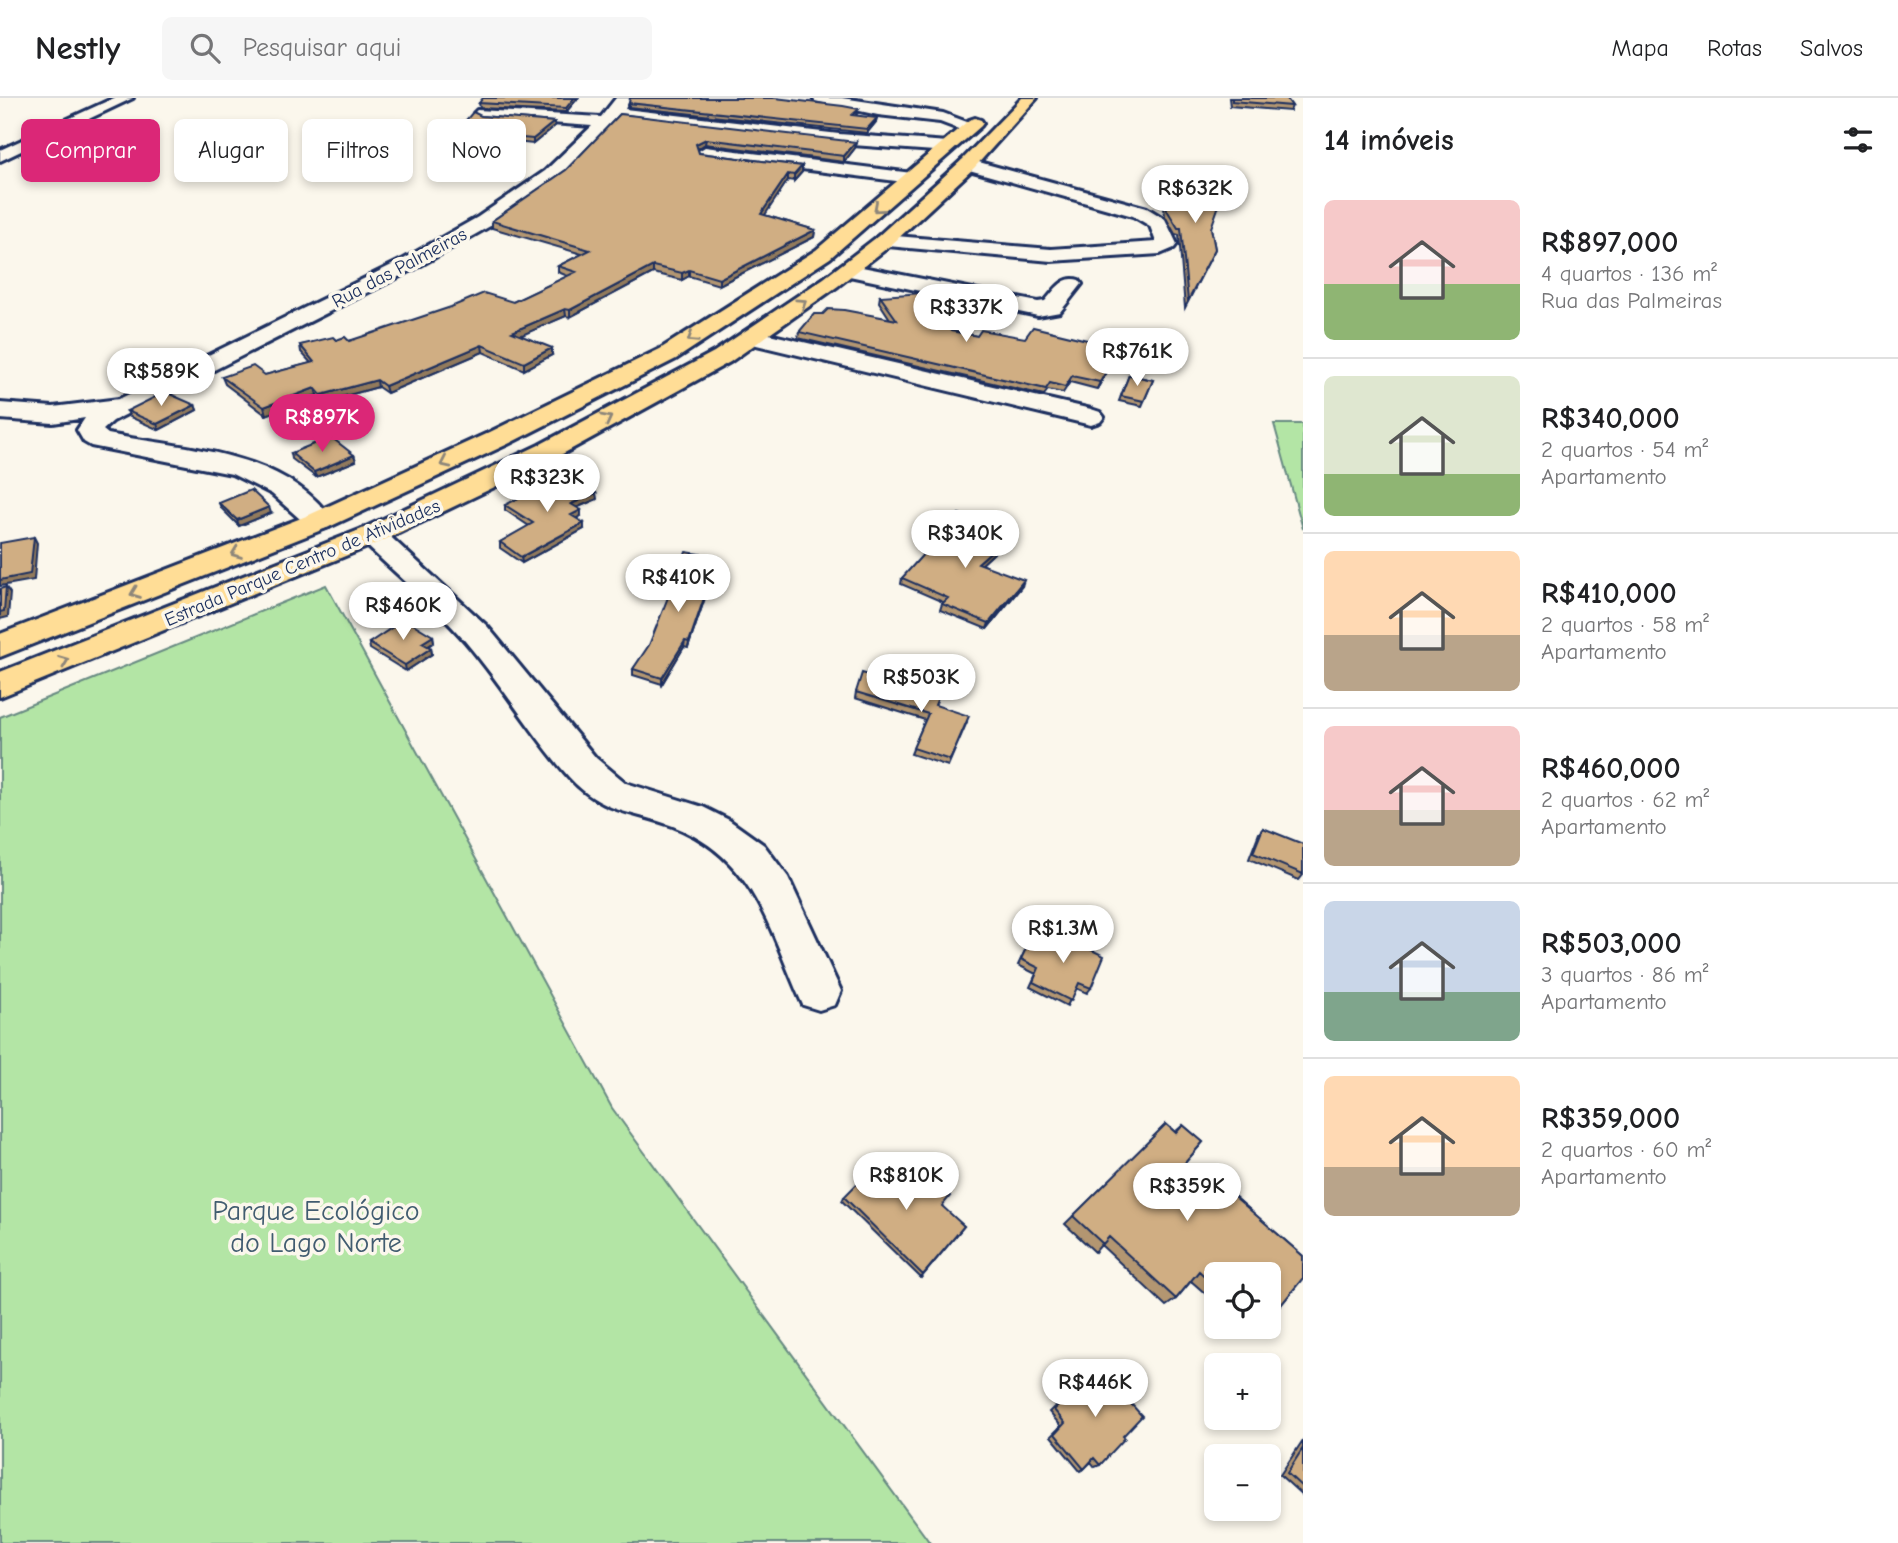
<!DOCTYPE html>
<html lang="pt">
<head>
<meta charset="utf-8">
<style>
  :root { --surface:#fff; --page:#f6f6f6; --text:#202124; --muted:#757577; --line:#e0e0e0; --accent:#db2777 }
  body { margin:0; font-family:"Comic Neue",sans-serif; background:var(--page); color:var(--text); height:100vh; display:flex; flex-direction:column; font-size:26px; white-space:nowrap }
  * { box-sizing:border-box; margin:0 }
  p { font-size:23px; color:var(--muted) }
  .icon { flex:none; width:38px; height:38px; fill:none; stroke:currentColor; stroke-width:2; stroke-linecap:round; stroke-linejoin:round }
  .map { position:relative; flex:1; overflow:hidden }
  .details { display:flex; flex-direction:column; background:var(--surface); width:595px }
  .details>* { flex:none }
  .banner { position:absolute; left:21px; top:21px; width:665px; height:63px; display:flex; gap:14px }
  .tools { position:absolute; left:1204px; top:1164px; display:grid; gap:14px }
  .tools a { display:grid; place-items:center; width:77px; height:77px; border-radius:10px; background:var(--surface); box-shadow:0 4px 10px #0003; font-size:35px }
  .price { position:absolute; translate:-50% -60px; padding:0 16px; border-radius:24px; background:#fff; color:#222; font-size:23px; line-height:46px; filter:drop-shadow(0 2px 4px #0008) }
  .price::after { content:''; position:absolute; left:50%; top:42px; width:21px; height:16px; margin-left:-10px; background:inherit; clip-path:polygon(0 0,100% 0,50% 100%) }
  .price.selected { background:var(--accent); color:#fff }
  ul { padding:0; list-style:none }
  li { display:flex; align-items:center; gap:21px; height:175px; padding:0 21px }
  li+li { border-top:2px solid var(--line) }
  li span { display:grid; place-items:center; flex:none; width:196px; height:140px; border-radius:10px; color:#555 }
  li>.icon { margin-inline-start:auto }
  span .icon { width:84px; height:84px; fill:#fffc; stroke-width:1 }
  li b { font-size:30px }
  h2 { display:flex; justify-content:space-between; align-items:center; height:84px; padding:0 21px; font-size:30px }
  .pill { padding:0 24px; border-radius:10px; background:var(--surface); box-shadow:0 4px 10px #0003; font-size:24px; line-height:63px }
  .pill.selected { background:var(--accent); color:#fff }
  header { display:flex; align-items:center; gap:42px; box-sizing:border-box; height:98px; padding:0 35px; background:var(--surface); border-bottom:2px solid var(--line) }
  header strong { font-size:33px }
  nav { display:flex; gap:38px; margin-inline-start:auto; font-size:24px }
  .search { width:490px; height:63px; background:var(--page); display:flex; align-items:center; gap:18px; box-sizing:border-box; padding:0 24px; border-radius:10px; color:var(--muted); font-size:26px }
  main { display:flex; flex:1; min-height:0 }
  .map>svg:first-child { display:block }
  .green { fill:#b3e5a5; stroke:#678a82; stroke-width:2 }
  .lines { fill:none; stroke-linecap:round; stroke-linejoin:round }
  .minor-casing { stroke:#1b2f5e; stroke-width:6 }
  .major-casing { stroke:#1b2f5e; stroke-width:6 }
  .minor { fill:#fbf7ec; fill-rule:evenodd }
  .major { fill:#ffdd96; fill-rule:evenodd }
  .wall { fill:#b39671; stroke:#1b2f5e; stroke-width:2 }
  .shaded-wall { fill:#927a5c; stroke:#1b2f5e; stroke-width:2 }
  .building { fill:#d0ae83; stroke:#1b2f5e; stroke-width:2 }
  .oneway { stroke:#8d867a }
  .labels { text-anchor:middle; stroke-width:7; stroke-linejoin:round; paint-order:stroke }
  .far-street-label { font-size:19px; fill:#1b2f5e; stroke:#fbf7ec }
  .near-park-label { font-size:28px; fill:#415c70; stroke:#fbf7ec }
</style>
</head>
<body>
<header>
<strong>Nestly</strong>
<div class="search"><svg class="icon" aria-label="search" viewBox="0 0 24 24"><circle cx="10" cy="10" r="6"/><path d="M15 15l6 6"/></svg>Pesquisar aqui</div>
<nav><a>Mapa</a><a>Rotas</a><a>Salvos</a></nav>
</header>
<main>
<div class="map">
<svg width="1303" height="1445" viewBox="0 0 1303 1445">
  <rect width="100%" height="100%" fill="#fbf7ec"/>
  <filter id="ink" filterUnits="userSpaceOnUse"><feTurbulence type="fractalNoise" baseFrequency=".0143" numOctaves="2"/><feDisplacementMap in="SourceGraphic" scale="14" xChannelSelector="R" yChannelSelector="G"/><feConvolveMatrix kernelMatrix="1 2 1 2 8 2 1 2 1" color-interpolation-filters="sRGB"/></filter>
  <g filter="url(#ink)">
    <path class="green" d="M1274 326H1303V431Z
      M326 487 612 1010 930 1445H0V619Z"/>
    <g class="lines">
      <defs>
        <path id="minor" d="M114 0H133L0 63V52Z
          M616 0H630L625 11 839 36 948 44 956 49 948 54 839 46 619 19 557 81 492 127 416 170 113 323 103 332 108 336C184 351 284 352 333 423L329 429 319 432 309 429 272 396 232 376 91 348 84 344 77 332 85 320 53 325 0 321V305L53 309 119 301 402 162 478 119 545 73 592 28 482 20 477 18 474 15 477 12 601 19Z
          M813 0H842L943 15 975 27 977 30 969 35 940 24 878 17 815 3Z
          M705 49 912 75 921 80 912 85 699 58 697 54Z
          M968 61 1147 110 1165 121 1177 146 1174 150 1160 156 1051 163 877 147 874 143 877 139 884 137 1051 151 1156 144 1150 128 1133 118 962 70 959 66 962 62Z
          M847 166 1038 204 1045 203C1055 192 1063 177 1079 182L1082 186 1060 214 1038 218 840 176 837 172 840 168Z
          M752 232 1091 311 1100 314 1104 319 1100 324 1091 327 744 244 741 239 744 234Z
          M372 428 382 431 487 528 596 660 626 685 703 709 729 722 764 747 788 779 841 893 835 907 819 912 803 907C769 834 757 761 673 728 630 712 603 716 569 679 531 636 502 586 465 543 434 507 396 476 362 443L357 437 362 431Z"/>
        <path id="major" d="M1022 0H1037L974 70 891 147 838 188 730 264 557 359 382 443 0 599V574L362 431 539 347 714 254 824 180 877 139 962 62Z
          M975 20 981 22 983 25 981 28 830 160 676 261 508 346 329 429 0 559V536L309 417 490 334 660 251 816 152 969 22Z"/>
      </defs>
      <use href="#minor" class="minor-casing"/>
      <use href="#major" class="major-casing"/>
      <use href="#minor" class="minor"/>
      <use href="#major" class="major"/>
    </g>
    <path class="wall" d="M578 0 566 14 480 10 479 5Z
      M1229 0H1286L1292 8 1290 13 1230 8Z
      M629 5 858 15 856 17 876 24 867 35 629 9Z
      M620 16 855 50 844 64 705 46 697 51 699 55 802 68V74L794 83 788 82 764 117 815 132 814 139 719 187 689 178 682 182 653 175 570 219 566 218 520 237 552 257 524 272 483 254 387 295 378 289 323 304 317 297 266 317 225 286 222 279 265 277 311 265 301 254 300 247 336 242 349 243 513 204 568 178 558 174V168L582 156 492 130V123L566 72Z
      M481 18 554 24 555 28 533 46 490 41V37L491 36 462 32 461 28Z
      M1164 87 1211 130 1215 151 1185 210 1179 137 1175 136 1165 118 1162 93Z
      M880 198 951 233 977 238 1117 257 1097 291 1070 284 1063 295 1048 292 1044 297 798 240 799 234 890 221 879 204Z
      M1129 277 1153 282 1142 308 1119 303Z
      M195 307 197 312 159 332 130 319 127 313Z
      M291 355 354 357 356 363 316 379 292 361Z
      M597 401 576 410 581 418 576 421 584 431 522 465 500 450V444L529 428 505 412V407Z
      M219 405 271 415 239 428 221 410Z
      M1008 433 1006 439 994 448V455L982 466 1022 488 987 531 940 512 942 506 943 504 901 486 902 480Z
      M717 464 688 550 684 549 662 586 633 577V571Z
      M433 538 434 544 428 548 431 550 432 556 406 573 370 551 369 545Z
      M856 594 935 607 967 624 948 668 911 656 925 622 855 600Z
      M1263 730 1303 777 1299 782 1249 761 1259 735Z
      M1051 832 1091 890 1087 895 1076 890 1067 908 1030 889 1036 876 1018 867 1030 842 1044 848Z
      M1166 1026 1175 1034 1183 1027 1203 1044 1184 1066 1220 1098 1227 1092 1303 1158V1180L1272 1218 1269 1220V1176H1216V1192L1207 1197 1191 1183 1176 1201 1166 1208 1101 1147 1095 1154 1065 1126Z
      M844 1099 942 1109 964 1128 921 1180 842 1103Z
      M1097 1268 1123 1338 1100 1367 1095 1369 1091 1364 1084 1371 1080 1373 1051 1338 1061 1328 1049 1314 1093 1271Z
      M1303 1342V1398L1280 1377Z"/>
    <path class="shaded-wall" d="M574 0H578L566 14V10Z
      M877 20 876 24 867 35V31Z
      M554 24 555 28 533 46V41Z
      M706 41 705 46 696 52V46Z
      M856 44 855 50 844 64V58Z
      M802 68V74L794 83V77Z
      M788 76V82L761 123V116Z
      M815 132 814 139 719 187V181Z
      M653 168V175L570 219V212Z
      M689 172V178L682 182V175Z
      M565 211 566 218 513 241 512 234Z
      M482 247 483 254 387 295 385 288Z
      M552 250V257L524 272V265Z
      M1120 250 1117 257 1097 291 1100 284Z
      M377 282 378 289 323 304 321 297Z
      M315 290 317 297 266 317 264 309Z
      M195 307 197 312 159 332 157 326Z
      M354 357 356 363 316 379 314 374Z
      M596 395 597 401 571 412V406Z
      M269 409 271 415 239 428 237 422Z
      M581 412V418L571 423V417Z
      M584 425V431L522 465 521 459Z
      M1008 433 1006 439 988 453 990 447Z
      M34 439 37 445 34 482 0 488V482Z
      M996 449 994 455 977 471 978 465Z
      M718 459 717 464 688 550 689 544Z
      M1024 482 1022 488 987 531 989 525Z
      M6 489 10 495 8 519 0 521V514Z
      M433 538 434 544 424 551 422 545Z
      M685 543 684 549 662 586V580Z
      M431 550 432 556 406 573 405 567Z"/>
    <path class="building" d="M483 0H574L566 10 479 5Z
      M630 0H775L843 8 859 11 852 17 877 20 867 31 629 5Z
      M1232 0H1286L1292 8 1232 3Z
      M473 14 481 18 554 24 533 41 490 37 496 32 461 28Z
      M620 16 856 44 844 58 706 41 696 46 699 55 802 68 794 77 788 76 761 116 815 132 719 181 689 172 682 175 653 168 570 212 565 211 512 234 552 250 524 265 482 247 385 288 377 282 321 297 315 290 264 309 222 279 253 268 265 277 314 264 300 247 333 239 336 242 345 239 349 243 451 209 484 195 513 204 576 174 558 168 590 152 492 123 566 72Z
      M1187 85 1225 90 1211 130 1215 151 1188 203 1181 130H1178L1167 112 1164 87 1184 90Z
      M923 195 951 233 977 238 981 232 1025 240 1033 229 1120 250 1100 284 1072 278 1065 289 1050 285 1046 291 799 234 814 216H823L828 211 844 212 897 222 880 198Z
      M1129 277 1153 282 1144 303 1121 298Z
      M165 294 195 307 157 326 127 313Z
      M331 339 354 357 314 374 291 355Z
      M565 376 596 395 571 406 581 412 571 417 584 425 521 459 500 444 533 425 505 407Z
      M251 392 269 409 237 422 219 405Z
      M959 416 1008 433 990 447 996 449 978 465 1024 482 989 525 942 506 948 500 902 480Z
      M34 439 30 476 0 482V445Z
      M686 454 718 459 689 544 685 543 662 580 633 571 649 547Z
      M6 489 4 513 0 514V491Z
      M405 521 433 538 422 545 431 550 405 567 369 545Z
      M862 575 939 598 935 607 969 618 950 662 913 650 928 616 856 594Z
      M1263 730 1303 746V776L1253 755Z
      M1051 832 1104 858 1091 890 1079 885 1071 903 1033 884 1039 870 1021 861 1030 842 1045 849Z
      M1166 1026 1176 1035 1183 1027 1203 1044 1184 1066 1221 1099 1227 1092 1303 1158V1180L1272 1218 1269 1215V1176H1216V1189L1199 1173 1176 1201 1109 1139 1103 1146 1073 1118Z
      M884 1058 913 1083 922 1073 950 1098 942 1108 964 1128 923 1177 844 1099Z
      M1097 1268 1142 1318 1123 1338 1125 1340 1100 1367 1094 1360 1084 1371 1055 1336 1065 1325 1054 1312Z
      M1303 1350V1390L1287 1375Z"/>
    <defs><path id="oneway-chevron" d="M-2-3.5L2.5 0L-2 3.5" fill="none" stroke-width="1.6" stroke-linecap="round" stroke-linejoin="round" transform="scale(1.75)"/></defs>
    <g class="oneway">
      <use href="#oneway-chevron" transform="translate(878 110) rotate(139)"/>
      <use href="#oneway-chevron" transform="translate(802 205) rotate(-34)"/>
      <use href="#oneway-chevron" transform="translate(692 240) rotate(147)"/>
      <use href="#oneway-chevron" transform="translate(607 321) rotate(-28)"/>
      <use href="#oneway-chevron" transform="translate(445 365) rotate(155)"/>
      <use href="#oneway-chevron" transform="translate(236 455) rotate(159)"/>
      <use href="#oneway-chevron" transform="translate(135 495) rotate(159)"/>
      <use href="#oneway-chevron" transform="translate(64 563) rotate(-21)"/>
    </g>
  </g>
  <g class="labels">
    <g class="far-street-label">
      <text transform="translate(399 169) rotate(-28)" y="7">Rua das Palmeiras</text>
      <text transform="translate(302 464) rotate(-23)" y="7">Estrada Parque Centro de Atividades</text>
    </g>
    <g class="near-park-label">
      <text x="316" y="1122">Parque Ecológico<tspan x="316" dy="32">do Lago Norte</tspan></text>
    </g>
  </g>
</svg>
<div class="tools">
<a><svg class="icon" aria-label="locate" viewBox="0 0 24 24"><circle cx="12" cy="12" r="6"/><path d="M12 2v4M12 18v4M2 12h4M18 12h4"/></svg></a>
<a>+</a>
<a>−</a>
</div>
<b class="price" style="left:1195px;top:127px">R$632K</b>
<b class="price" style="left:966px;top:246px">R$337K</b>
<b class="price" style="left:1137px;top:290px">R$761K</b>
<b class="price" style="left:161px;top:310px">R$589K</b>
<b class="price selected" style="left:322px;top:356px">R$897K</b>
<b class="price" style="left:547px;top:416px">R$323K</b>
<b class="price" style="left:965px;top:472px">R$340K</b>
<b class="price" style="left:678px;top:516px">R$410K</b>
<b class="price" style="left:403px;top:544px">R$460K</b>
<b class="price" style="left:921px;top:616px">R$503K</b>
<b class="price" style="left:1063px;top:867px">R$1.3M</b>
<b class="price" style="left:906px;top:1114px">R$810K</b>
<b class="price" style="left:1187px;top:1125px">R$359K</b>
<b class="price" style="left:1095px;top:1321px">R$446K</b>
<div class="banner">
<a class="pill selected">Comprar</a>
<a class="pill">Alugar</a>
<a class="pill">Filtros</a>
<a class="pill">Novo</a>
</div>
</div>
<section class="details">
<h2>14 imóveis<svg class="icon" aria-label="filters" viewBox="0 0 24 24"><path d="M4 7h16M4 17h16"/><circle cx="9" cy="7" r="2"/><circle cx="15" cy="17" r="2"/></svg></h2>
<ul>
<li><span style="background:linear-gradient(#f6c9c9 60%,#8fb573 0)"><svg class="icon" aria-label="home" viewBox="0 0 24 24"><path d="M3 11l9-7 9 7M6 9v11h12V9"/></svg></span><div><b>R$897,000</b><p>4 quartos · 136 m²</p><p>Rua das Palmeiras</p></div></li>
<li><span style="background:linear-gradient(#dfe7d0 70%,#8fb573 0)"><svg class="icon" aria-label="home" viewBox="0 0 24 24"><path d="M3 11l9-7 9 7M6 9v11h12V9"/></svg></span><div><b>R$340,000</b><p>2 quartos · 54 m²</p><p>Apartamento</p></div></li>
<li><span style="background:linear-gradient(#ffd9b3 60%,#b9a48a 0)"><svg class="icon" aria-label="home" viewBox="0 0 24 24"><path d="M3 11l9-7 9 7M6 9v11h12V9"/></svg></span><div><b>R$410,000</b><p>2 quartos · 58 m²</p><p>Apartamento</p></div></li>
<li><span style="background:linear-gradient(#f6c9c9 60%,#b9a48a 0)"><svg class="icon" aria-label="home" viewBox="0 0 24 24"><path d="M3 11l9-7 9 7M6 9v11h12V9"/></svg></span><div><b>R$460,000</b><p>2 quartos · 62 m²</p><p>Apartamento</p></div></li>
<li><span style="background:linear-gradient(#c9d6e8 65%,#7fa58c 0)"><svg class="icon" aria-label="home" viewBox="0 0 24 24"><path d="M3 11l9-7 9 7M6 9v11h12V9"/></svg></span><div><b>R$503,000</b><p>3 quartos · 86 m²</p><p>Apartamento</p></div></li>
<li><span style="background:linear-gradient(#ffd9b3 65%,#b9a48a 0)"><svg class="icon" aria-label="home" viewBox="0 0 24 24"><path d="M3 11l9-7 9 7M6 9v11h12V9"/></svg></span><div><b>R$359,000</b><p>2 quartos · 60 m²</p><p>Apartamento</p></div></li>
</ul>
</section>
</main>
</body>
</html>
